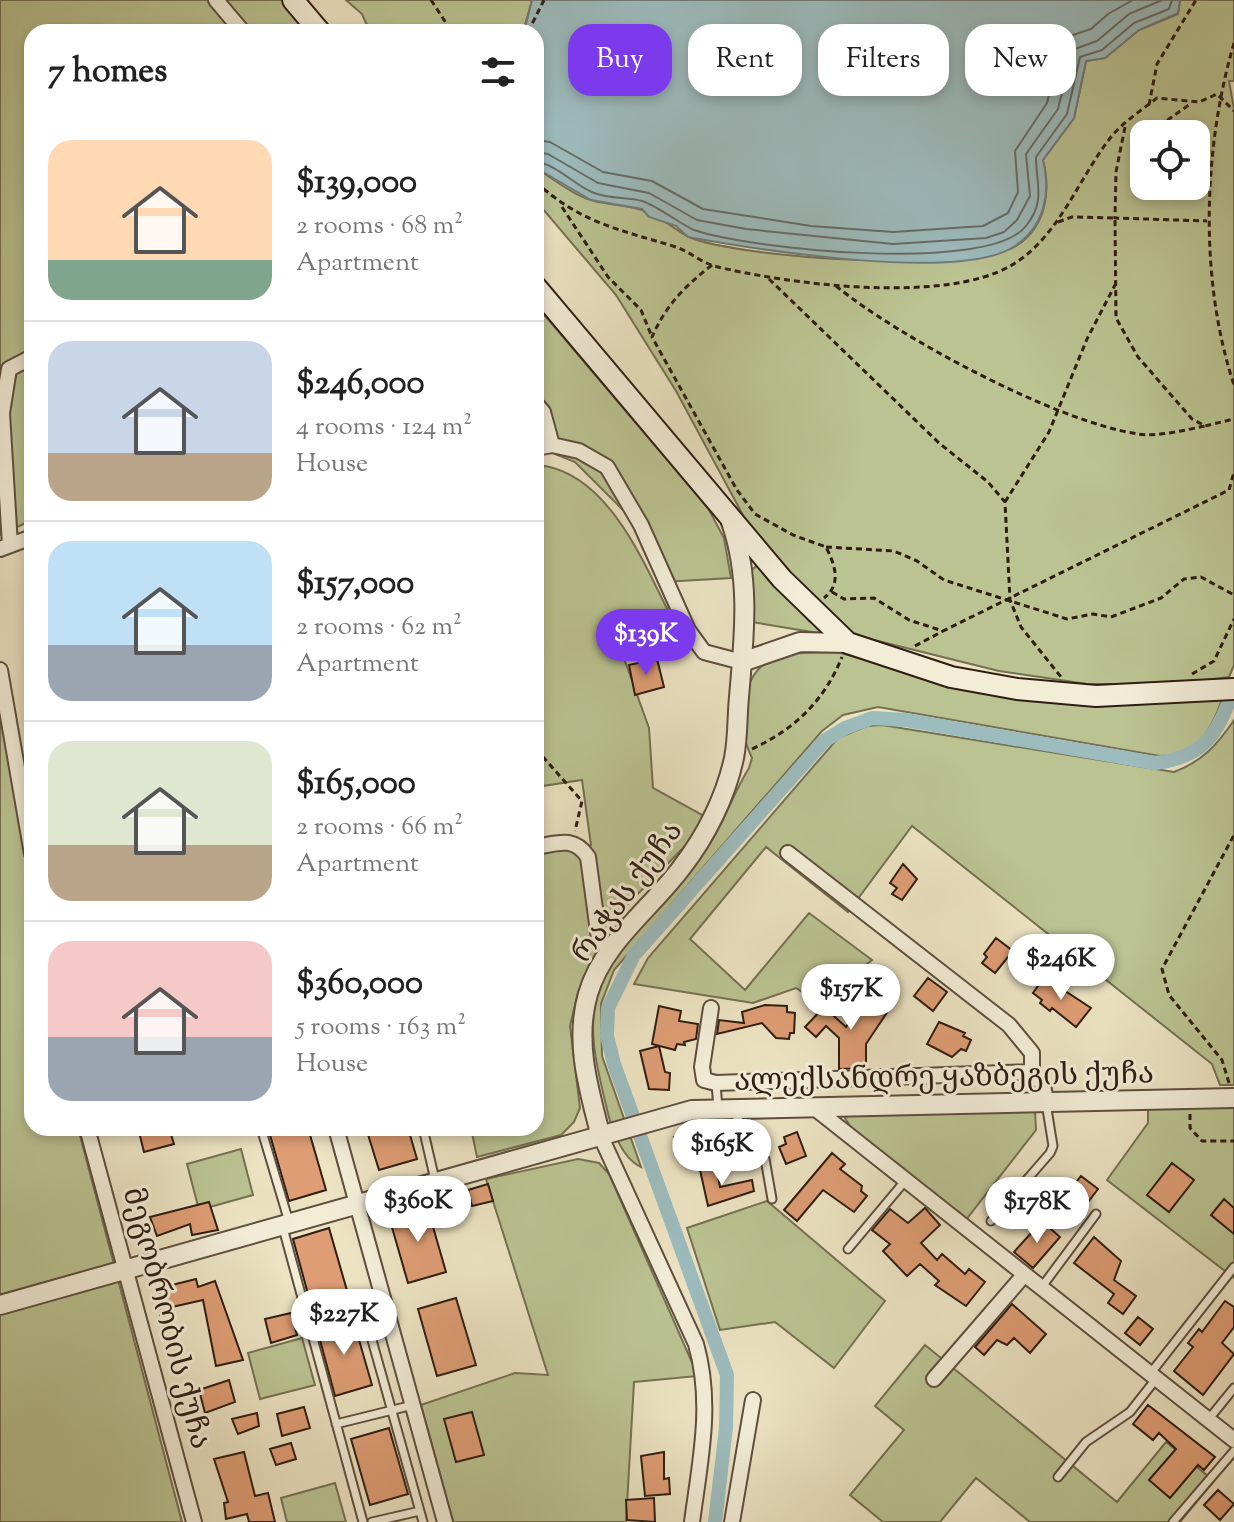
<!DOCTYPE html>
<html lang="en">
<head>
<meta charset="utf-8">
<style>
  :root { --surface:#fff; --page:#f2f2f2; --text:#222; --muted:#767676; --line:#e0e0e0; --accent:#7c3aed }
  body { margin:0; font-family:"Sorts Mill Goudy","Noto Serif Georgian",serif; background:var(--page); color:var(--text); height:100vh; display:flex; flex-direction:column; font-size:30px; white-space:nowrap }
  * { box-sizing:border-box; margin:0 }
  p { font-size:26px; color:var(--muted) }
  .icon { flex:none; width:44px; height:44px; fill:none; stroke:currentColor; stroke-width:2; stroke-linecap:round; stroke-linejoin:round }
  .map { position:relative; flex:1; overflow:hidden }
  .drawer { position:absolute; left:24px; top:24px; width:520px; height:1112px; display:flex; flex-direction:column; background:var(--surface); border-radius:24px; box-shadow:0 4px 12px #0003 }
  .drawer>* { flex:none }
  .guide { position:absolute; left:568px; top:24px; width:546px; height:72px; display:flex; gap:16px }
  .fabs { position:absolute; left:1130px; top:120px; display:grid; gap:16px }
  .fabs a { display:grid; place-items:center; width:80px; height:80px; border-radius:16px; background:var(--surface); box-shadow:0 4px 12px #0003; font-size:40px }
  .price { position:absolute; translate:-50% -68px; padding:0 18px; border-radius:28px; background:#fff; color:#222; font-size:26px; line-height:52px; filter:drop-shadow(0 2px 4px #0008) }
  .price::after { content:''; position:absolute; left:50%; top:48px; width:24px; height:18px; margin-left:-12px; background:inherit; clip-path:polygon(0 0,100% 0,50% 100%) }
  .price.on { background:var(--accent); color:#fff }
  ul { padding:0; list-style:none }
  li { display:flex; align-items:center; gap:24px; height:200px; padding:0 24px }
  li+li { border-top:2px solid var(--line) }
  li span { display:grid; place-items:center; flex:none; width:224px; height:160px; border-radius:24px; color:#555 }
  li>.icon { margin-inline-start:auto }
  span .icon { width:96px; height:96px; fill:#fffc; stroke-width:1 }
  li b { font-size:34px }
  h2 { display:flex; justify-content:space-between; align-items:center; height:96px; padding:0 24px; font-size:34px }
  .chip { padding:0 28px; border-radius:24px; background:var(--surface); box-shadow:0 4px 12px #0003; font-size:28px; line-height:72px }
  .chip.on { background:var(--accent); color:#fff }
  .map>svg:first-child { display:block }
  .green { fill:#bbc392; stroke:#757052; stroke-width:2; fill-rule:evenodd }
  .water { fill:#9dbcbe; stroke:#717c7a; stroke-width:2 }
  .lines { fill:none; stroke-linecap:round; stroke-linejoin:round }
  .shore { stroke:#666c68; stroke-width:2 }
  .canal { stroke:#9dbcbe; stroke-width:14 }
  .building { fill:#de9d74; stroke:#2f1d13; stroke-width:2 }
  .service-casing { stroke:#5e4e3f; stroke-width:11 }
  .minor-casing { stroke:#5e4e3f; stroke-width:18 }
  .tertiary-casing { stroke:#5e4e3f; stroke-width:22 }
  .secondary-casing { stroke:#2f1d13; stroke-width:24 }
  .path { stroke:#2f1d13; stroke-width:3; stroke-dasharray:6 4; stroke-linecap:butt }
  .service { stroke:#f3edd8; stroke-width:7 }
  .minor { stroke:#f3edd8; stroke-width:14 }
  .tertiary { stroke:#f3edd8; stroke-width:18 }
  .secondary { stroke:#f3edd8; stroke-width:20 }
  .labels { text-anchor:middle; stroke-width:6; stroke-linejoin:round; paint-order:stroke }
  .street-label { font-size:30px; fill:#2f1d13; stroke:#f3edd8 }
</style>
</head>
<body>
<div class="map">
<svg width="1234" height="1522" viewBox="0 0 1234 1522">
  <rect width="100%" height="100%" fill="#ece3c3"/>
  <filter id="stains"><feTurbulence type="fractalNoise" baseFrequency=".0025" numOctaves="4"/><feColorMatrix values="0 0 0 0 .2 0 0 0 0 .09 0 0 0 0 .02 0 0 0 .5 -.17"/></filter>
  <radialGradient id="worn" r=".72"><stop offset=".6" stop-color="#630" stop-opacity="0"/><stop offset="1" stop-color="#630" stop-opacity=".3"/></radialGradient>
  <path class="green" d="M0 0H209L236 32H32V520L0 535Z
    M222 0H282L309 32H249Z
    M346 0H532L523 32H370L362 14Z
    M1180 0H1234V81H1229L1234 109V665L1229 677 1173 684H1087L999 671 846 633 775 558 744 517 676 391 616 295 536 201V168C553 179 575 196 594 201 610 205 628 205 642 210 660 215 674 230 689 237 738 258 972 274 1016 246 1046 227 1051 192 1043 160L1074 118 1086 61 1105 58 1139 30 1178 14ZM1144 134H1196V186H1144Z
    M536 305 708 508 724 538 731 578 663 582 638 525 575 462 555 454 553 431 536 398Z
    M545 466C612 478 647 570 675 625L617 639 649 728 653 788 706 817 689 842 612 920 578 992 570 1026 580 1108 574 1122 561 1135 477 1157 471 1128H536V876L539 875 536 854 591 845 582 780 536 787V467Z
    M756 566 761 567 809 621 825 630 824 634 752 622V570Z
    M837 652 964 687 1222 699C1211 732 1197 754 1160 756L878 707 843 715 822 731 614 970 601 1004 602 1056 641 1167C621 1158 610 1125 606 1105 598 1071 587 1031 597 996 610 951 673 892 703 854 722 829 732 795 749 768L752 758C741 734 743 731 745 704 750 649 793 653 837 652Z
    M0 705 32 887V1128H78L182 1522H0Z
    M1234 720V1085H1220L1212 1064 912 826 848 912 766 847 690 939 745 990 809 913 872 960 819 1003 796 988 753 1003 634 984 648 958 838 738 867 726 882 725 1174 772C1203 761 1217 745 1234 720Z
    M1234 1106V1278L1107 1180 1148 1123V1109Z
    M1035 1110 1036 1130 965 1221 853 1131 845 1118 848 1113Z
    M241 1149 253 1195 199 1210 187 1164Z
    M578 1159 599 1163 609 1174 698 1376 634 1382 626 1522H453L421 1405 515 1373 548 1375 486 1179Z
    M767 1201 885 1301 834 1368 775 1322 720 1330 687 1228Z
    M302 1338 315 1385 260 1399 248 1353Z
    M925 1345 1117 1502 1166 1442 1214 1481 1180 1522H1030L976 1478 940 1522H883L850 1495 904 1430 875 1406Z
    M335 1483 346 1522H287L281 1498Z"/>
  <path class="water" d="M532 0H1180L1178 13 1139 30 1105 58 1086 61 1074 118 1043 160C1051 193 1045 226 1015 246 961 283 754 249 688 237L676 226 649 217 642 209 591 200 536 168V32H524Z"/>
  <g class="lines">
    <path class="shore" d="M536 140 550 142 603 172 652 181 703 209 811 226 893 232 983 226 1008 213 1018 192 1015 151 1047 103 1061 45 1070 36 1091 29 1108 14 1133 0
      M536 152 548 154 598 183 649 193 697 220 746 229 893 244 986 238 1004 232 1017 220 1030 196 1026 154 1058 109 1072 50 1097 41 1129 14 1162 0
      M536 162C557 164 575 186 594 193 610 199 627 197 642 201 656 205 682 225 694 230 749 249 989 274 1026 226 1046 201 1036 184 1036 157L1067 114 1080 57 1102 50 1134 23 1169 9 1172 0"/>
    <path class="canal" d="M715 1522 726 1428 727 1375 614 1064 607 1036 608 1008 634 955 824 741 845 728 872 718 906 720 1155 763C1206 757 1217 733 1234 689"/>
  </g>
  <path class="building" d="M657 659 664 687 635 695 629 665Z
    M903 864 917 879 902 900 892 894 897 888 890 883Z
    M996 938 1013 951 995 973 982 963 987 957 984 954Z
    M1044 977 1091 1008 1076 1027 1052 1008 1050 1011 1040 1003 1042 1000 1033 993Z
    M928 978 947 992 933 1011 914 996Z
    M867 997 888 1011 866 1044V1068L839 1069V1038L826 1026 816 1037 805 1027 824 1007 846 1027Z
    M765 1005 787 1006V1012L795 1013 794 1033H790L789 1039 776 1038 762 1023 717 1034 719 1020 744 1023 742 1012Z
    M659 1006 681 1011 679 1021 698 1024 696 1039 684 1042 685 1045 677 1044 675 1050 652 1044Z
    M939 1022 965 1033 963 1036 971 1040 966 1051 961 1049 952 1057 927 1044Z
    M659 1046 665 1072 670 1073 669 1090 649 1089 640 1051Z
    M138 1128H169L174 1144 144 1152Z
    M293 1128H308L326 1190 289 1201 270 1135Z
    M366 1128H408L417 1159 379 1170Z
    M696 1131 702 1154 680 1160 674 1137Z
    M797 1132 806 1156 786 1164 779 1147 786 1144 784 1137Z
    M832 1153 845 1164 840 1169 862 1186 861 1191 867 1196 854 1212 823 1190 797 1221 784 1210Z
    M1172 1163 1194 1180 1169 1212 1147 1195Z
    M716 1166 720 1187 752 1180 754 1191 708 1206 700 1170Z
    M1081 1176 1098 1189 1085 1206 1068 1193Z
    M488 1184 493 1201 472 1206 468 1190Z
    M1224 1199 1234 1208V1234L1211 1215Z
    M209 1202 218 1230 192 1235 190 1224 157 1236 150 1217Z
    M427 1206 446 1272 408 1283 389 1217Z
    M925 1208 940 1225 921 1243 937 1260 942 1254 965 1274 969 1269 985 1282 966 1306 935 1285 939 1281 920 1264 907 1276 883 1251 890 1244 872 1230 890 1209 908 1223Z
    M1042 1221 1060 1237 1033 1268 1014 1252Z
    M329 1228 348 1294 311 1305 293 1239Z
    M1094 1237 1121 1261 1114 1280 1136 1296 1123 1314 1108 1303 1114 1294 1074 1263Z
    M160 1277H164L169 1295 168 1286 196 1279 198 1287 215 1281 243 1360 216 1366 203 1300 172 1307 173 1312 160 1315Z
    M456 1298 476 1365 437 1376 418 1309Z
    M1225 1301 1234 1307V1327L1222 1343 1234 1354 1203 1395 1174 1371 1193 1347 1188 1343 1199 1329 1202 1332Z
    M1012 1304 1046 1334 1030 1353 1014 1338 1007 1345 997 1340 984 1355 975 1347Z
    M291 1313 297 1335 271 1343 265 1319Z
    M1138 1317 1153 1329 1140 1345 1125 1333Z
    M353 1319 372 1385 335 1396 317 1329Z
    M229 1380 235 1402 205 1413 199 1390Z
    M1148 1405 1215 1457 1204 1470 1198 1465 1170 1498 1149 1480 1176 1449 1159 1433 1153 1440 1133 1424Z
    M304 1407 310 1428 282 1436 277 1414Z
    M472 1412 484 1455 456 1462 444 1419Z
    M257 1413 259 1426 238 1434 232 1419Z
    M389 1428 408 1494 370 1505 351 1439Z
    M291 1443 296 1459 276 1465 270 1449Z
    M244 1452 255 1496 268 1493 275 1522H249L247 1514 226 1519 224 1503 228 1502 214 1459Z
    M664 1452V1479L669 1478 670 1494 645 1496 641 1456Z
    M1218 1490 1234 1504 1220 1520 1204 1505Z
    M654 1498 655 1522 627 1520 626 1500Z"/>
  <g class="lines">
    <defs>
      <path id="service" d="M716 1083 718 1109
        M734 1113 765 1159 772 1199
        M261 1128 289 1222
        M423 1128 435 1180
        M991 1221 1050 1153 1053 1146 1046 1103
        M283 1228 363 1522
        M848 1249 905 1181
        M1041 1288 1096 1214
        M309 1322 363 1308 423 1522
        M1150 1374 1234 1267
        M1208 1420 1234 1388
        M336 1424 413 1405
        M1058 1477 1086 1442 1130 1412 1156 1379
        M372 1522 420 1511
        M1173 1522 1234 1451"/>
      <path id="minor" d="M216 0 243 32
        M536 404 543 412 552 445
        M536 448 552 445 579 451 607 467 641 525 688 630 704 652 742 662
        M10 545 2 413 9 369 32 357
        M0 549 32 537
        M0 670 32 854
        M536 847C558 843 574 836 588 857L599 939 610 950
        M788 853 1009 1025 1032 1053V1072
        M711 1008 702 1067 704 1080 716 1083 1032 1072 1043 1085 1046 1101
        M812 1106 1234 1440
        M87 1128 194 1522
        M336 1128 445 1522
        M601 1137 696 1344C713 1404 700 1461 692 1522
        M934 1379 1024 1275
        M732 1522 753 1400"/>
      <path id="tertiary" d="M742 662 800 642 848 643
        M601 1137C589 1090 574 1042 588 994 603 942 651 909 682 867 706 836 726 796 734 758 738 738 737 717 739 697 744 638 751 579 731 522
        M0 1305 692 1110 1234 1098"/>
      <path id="secondary" d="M293 0 320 32
        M536 287 782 579 848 643 951 677 1017 689 1096 696 1234 689"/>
    </defs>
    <use href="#service" class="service-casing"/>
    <use href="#minor" class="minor-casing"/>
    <use href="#tertiary" class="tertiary-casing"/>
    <use href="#secondary" class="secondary-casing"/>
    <path class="path" d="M431 0 452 32
      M528 32 544 0
      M1234 43C1203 149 1199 279 1234 385
      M1149 105 1157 64 1196 0
      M1125 127 1116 172 1115 218 1207 221
      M1151 132 1190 104
      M536 182C580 223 621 230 676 247 690 252 701 262 714 266 786 284 945 305 1012 265 1059 237 1078 179 1111 137 1123 122 1142 110 1157 98L1199 102 1217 94 1234 111
      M562 207 608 277 641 310 652 337
      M1058 222 1072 217 1115 218 1116 318 1138 357 1192 419 1205 426 1234 419
      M712 265C685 286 666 305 652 337L737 490 755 514 793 535 826 547C835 565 842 584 824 598
      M769 279 939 443 988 482 1005 502 1010 600 1021 627 1061 677
      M836 286C900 338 1057 422 1138 434 1158 437 1185 430 1205 426
      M1005 502 1049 432 1087 339 1115 285
      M826 547 894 551 917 561 944 580 1067 619 1093 614 1111 617 1161 598 1184 579 1201 577 1234 595
      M832 592 844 599 874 598 909 620 943 631 1229 490 1234 472
      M915 646 943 631
      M1192 674 1214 661 1234 619
      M536 749 582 801 575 831
      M752 749C795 729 824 701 842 657
      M1229 1083 1222 1060 1169 995 1162 969 1234 835
      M1190 1114V1128L1202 1141H1234"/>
    <use href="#service" class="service"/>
    <use href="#minor" class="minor"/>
    <use href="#tertiary" class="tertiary"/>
    <use href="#secondary" class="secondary"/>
  </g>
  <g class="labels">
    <g class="street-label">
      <text transform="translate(626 891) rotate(-54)" y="10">რაჭას ქუჩა</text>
      <text transform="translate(944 1076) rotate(-1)" y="10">ალექსანდრე ყაზბეგის ქუჩა</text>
      <text transform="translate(168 1318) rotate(75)" y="10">მეგობრობის ქუჩა</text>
    </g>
  </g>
  <rect width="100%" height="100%" filter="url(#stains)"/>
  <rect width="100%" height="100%" fill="url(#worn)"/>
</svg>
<div class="fabs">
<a><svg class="icon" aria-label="locate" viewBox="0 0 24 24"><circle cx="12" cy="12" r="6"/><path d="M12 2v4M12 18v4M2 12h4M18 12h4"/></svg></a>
</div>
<b class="price on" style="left:646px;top:677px">$139K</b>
<b class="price" style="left:1061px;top:1002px">$246K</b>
<b class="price" style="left:851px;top:1032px">$157K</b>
<b class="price" style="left:722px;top:1187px">$165K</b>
<b class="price" style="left:418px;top:1244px">$360K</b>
<b class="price" style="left:1037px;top:1245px">$178K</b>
<b class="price" style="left:344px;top:1357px">$227K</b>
<div class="guide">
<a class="chip on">Buy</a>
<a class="chip">Rent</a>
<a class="chip">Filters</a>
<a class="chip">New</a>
</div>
<section class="drawer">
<h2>7 homes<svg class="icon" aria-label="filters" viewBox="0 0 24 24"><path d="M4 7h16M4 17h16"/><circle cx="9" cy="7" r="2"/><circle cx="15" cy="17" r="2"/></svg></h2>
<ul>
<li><span style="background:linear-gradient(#ffd9b3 75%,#7fa58c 0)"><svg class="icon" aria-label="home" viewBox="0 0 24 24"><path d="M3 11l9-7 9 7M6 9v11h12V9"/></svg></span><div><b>$139,000</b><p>2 rooms · 68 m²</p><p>Apartment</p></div></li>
<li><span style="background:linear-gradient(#c9d6e8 70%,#b9a48a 0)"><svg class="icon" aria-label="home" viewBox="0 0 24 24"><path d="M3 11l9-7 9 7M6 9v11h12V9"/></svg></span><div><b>$246,000</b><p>4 rooms · 124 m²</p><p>House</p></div></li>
<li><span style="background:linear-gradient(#bfe0f5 65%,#9aa5b1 0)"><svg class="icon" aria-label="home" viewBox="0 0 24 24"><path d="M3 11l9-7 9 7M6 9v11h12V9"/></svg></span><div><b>$157,000</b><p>2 rooms · 62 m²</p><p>Apartment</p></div></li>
<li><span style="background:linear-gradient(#dfe7d0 65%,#b9a48a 0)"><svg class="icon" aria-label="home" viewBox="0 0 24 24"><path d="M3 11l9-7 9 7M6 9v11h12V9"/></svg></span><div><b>$165,000</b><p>2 rooms · 66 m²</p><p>Apartment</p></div></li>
<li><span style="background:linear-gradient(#f6c9c9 60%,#9aa5b1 0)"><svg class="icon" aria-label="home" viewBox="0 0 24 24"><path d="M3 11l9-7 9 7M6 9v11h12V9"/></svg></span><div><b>$360,000</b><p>5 rooms · 163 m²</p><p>House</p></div></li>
</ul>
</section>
</div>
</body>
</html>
